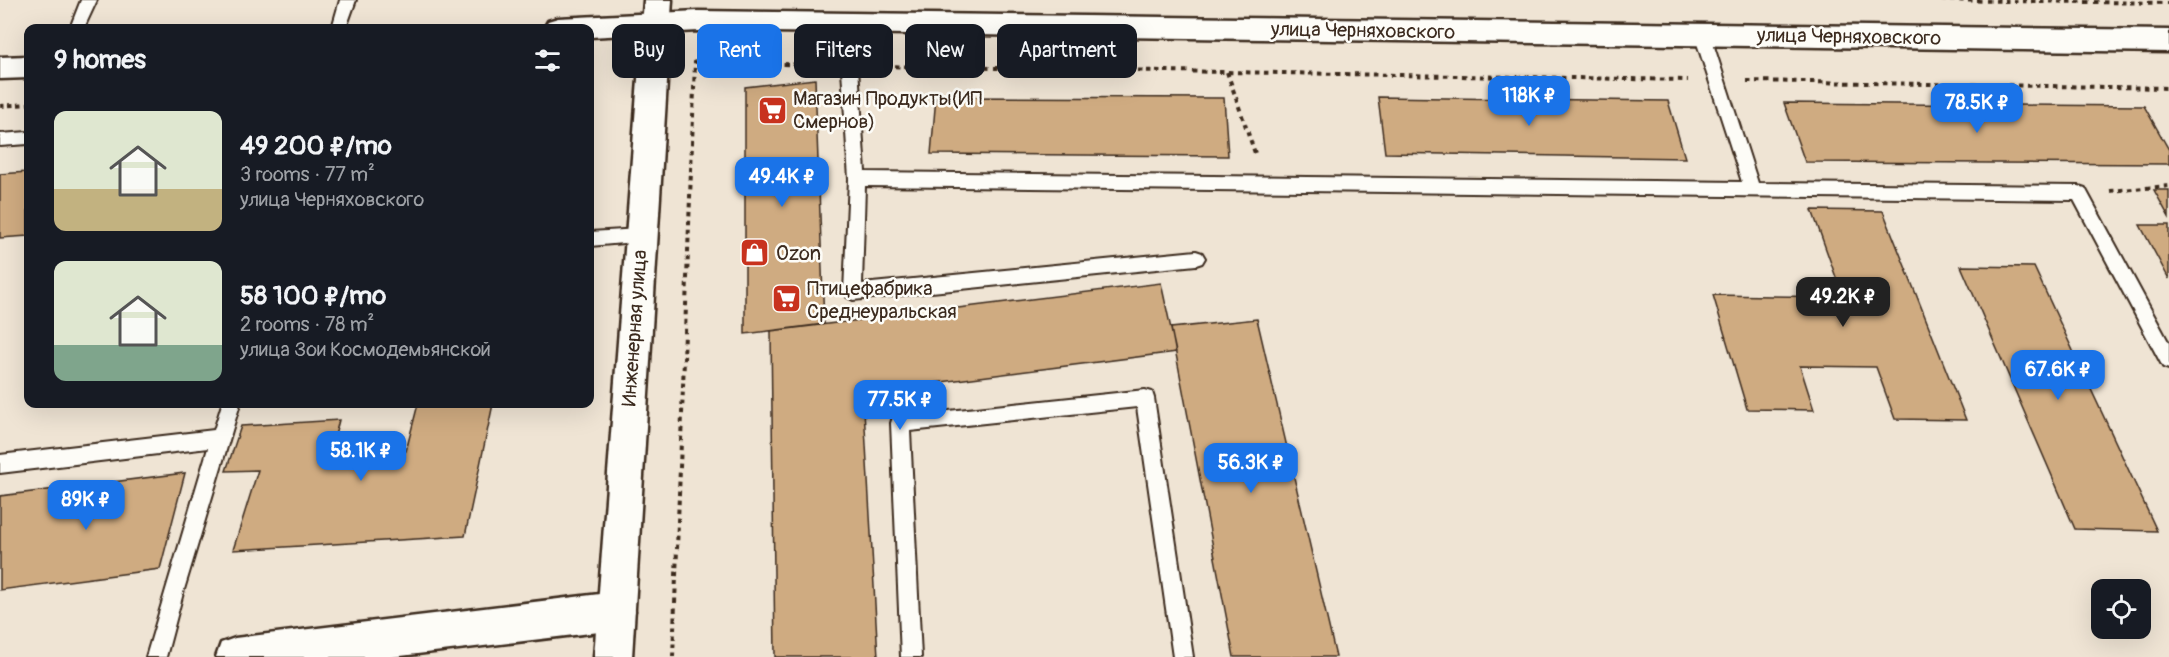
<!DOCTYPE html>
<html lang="en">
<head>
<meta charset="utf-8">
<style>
  :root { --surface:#171b24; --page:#20242c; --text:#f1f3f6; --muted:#9ea1a6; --accent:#1a73e8 }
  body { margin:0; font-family:Pangolin,sans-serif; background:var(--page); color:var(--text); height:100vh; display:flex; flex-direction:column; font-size:22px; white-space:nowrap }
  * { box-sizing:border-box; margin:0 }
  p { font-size:20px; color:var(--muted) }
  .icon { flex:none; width:33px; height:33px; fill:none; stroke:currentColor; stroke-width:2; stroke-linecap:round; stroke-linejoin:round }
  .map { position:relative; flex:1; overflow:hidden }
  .side { position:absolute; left:24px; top:24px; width:570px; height:384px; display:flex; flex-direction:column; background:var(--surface); border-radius:12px; box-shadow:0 6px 24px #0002 }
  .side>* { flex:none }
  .hud { position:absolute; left:612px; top:24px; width:570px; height:54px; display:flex; gap:12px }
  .buttons { position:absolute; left:2091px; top:579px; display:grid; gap:12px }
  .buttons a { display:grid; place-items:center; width:60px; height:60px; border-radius:12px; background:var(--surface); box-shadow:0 6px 24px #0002; font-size:30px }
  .price { position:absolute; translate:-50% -51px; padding:0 14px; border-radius:12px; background:var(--accent); color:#fff; font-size:20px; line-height:39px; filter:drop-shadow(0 2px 3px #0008) }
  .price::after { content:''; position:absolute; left:50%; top:36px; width:18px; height:14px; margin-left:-9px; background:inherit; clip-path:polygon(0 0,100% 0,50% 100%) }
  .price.active { background:#222; color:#fff }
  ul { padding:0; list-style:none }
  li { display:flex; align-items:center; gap:18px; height:150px; padding:0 30px }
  li span { display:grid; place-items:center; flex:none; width:168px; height:120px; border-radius:12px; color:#555 }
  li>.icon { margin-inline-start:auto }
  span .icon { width:72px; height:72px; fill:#fffc; stroke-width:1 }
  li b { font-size:26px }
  h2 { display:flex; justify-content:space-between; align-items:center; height:72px; padding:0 30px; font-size:26px }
  .pill { padding:0 21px; border-radius:12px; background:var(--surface); box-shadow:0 6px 24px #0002; font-size:21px; line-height:54px }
  .pill.active { background:var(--accent); color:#fff }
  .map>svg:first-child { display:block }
  .building { fill:#cfab81; stroke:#3b2a1e; stroke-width:1.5 }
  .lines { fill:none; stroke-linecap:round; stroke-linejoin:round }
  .service-casing { stroke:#3b2a1e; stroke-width:4 }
  .minor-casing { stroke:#3b2a1e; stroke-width:5 }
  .tertiary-casing { stroke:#3b2a1e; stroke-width:5 }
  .path { stroke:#3b2a1e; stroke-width:4; stroke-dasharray:4.5 4.5; stroke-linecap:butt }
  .service { fill:#fdfcf7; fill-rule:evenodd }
  .minor { fill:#fdfcf7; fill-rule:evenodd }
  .tertiary { fill:#fdfcf7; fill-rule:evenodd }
  .labels { text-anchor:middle; stroke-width:5; stroke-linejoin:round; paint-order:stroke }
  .street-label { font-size:20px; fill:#3b2a1e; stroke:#fdfcf7 }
  .poi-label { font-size:20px; fill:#3b2a1e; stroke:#fdfcf7; text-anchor:start }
</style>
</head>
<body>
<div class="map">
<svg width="2169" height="657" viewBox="0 0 2169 657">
  <rect width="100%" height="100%" fill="#efe4d4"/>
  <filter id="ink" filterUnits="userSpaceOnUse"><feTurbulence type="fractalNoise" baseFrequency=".0167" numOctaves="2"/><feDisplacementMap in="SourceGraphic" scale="12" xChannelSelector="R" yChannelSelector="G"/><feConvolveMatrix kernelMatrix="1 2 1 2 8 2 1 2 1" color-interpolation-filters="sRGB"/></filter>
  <g filter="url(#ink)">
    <path class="building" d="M815 79 824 324 745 334V87Z
      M936 97 1224 98 1228 156 931 154Z
      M1378 97 1668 101 1685 158 1385 153Z
      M1784 103 2144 106 2169 150V164L1805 162Z
      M28 172V236L0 238V174Z
      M2154 190H2169V217Z
      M1812 210 1883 211 1966 420 1895 419 1876 367 1800 366 1814 410 1747 409 1713 295 1843 297Z
      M2140 225H2169V279Z
      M1961 266 2034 267 2157 531 2075 529Z
      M1161 283 1176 352 863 392 878 657H775L771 331Z
      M1257 319 1336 657H1234L1171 328Z
      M418 404H493L465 536 233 550 258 470 226 471 241 426 339 420 330 455 406 451Z
      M185 473 160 569 0 590V496Z"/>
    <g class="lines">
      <defs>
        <path id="service" d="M81 0H97L84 28H70Z
          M340 0H356L346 28H332Z
          M847 17 852 19 855 23 865 172 1742 182 1694 34 1697 30H1707L1710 34 1758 183 2079 186 2085 188 2169 343V369L2163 367 2074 200 865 186 862 284 1196 251 1202 253 1205 258 1202 263 1196 265 853 300 847 297 844 292 849 179 839 23 842 19Z
          M28 132V144L0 146V134Z
          M640 229 646 231 649 236 646 241 590 246V232Z
          M1145 390 1152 392 1154 398 1193 657H1173L1137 407 910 431 921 657H901L891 423 893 417Z
          M222 404H240L183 593 166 657H146L208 448 0 473V455L214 430Z"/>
        <path id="minor" d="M698 11 2169 30V52L698 31 590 37V28H544L548 21 558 18Z
          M28 56V78L0 79V57Z
          M616 592 629 598 635 611 629 624 616 630 392 657H216L221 643 235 638Z"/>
        <path id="tertiary" d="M644 0H672L632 657H594Z"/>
      </defs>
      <use href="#service" class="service-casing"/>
      <use href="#minor" class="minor-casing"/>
      <use href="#tertiary" class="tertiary-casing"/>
      <path class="path" d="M1932 0 2169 3
        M877 66 1688 80
        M1227 72 1256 156
        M1747 81 2169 88
        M0 106 28 104
        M2110 191 2169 186
        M673 657 695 62 821 65"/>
      <use href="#service" class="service"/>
      <use href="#minor" class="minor"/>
      <use href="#tertiary" class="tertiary"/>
    </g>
  </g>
  <defs>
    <symbol id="supermarket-square" viewBox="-11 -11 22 22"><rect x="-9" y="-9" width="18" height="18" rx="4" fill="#c8321e" stroke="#fdfcf7"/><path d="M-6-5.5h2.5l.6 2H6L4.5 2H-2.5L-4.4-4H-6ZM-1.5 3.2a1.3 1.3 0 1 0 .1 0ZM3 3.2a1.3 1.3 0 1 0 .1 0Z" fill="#fff"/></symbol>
    <symbol id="shop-square" viewBox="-11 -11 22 22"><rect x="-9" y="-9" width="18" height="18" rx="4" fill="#c8321e" stroke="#fdfcf7"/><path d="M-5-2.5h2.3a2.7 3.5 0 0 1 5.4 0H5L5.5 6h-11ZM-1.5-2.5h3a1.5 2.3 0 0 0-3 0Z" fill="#fff"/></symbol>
  </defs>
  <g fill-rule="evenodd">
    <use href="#supermarket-square" x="756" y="94" width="33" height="33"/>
    <use href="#shop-square" x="738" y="236" width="33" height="33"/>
    <use href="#supermarket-square" x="770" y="282" width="33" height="33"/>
  </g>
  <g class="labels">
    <g class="street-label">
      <text transform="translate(1363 30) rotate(1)" y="7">улица Черняховского</text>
      <text transform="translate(1849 36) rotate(1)" y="7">улица Черняховского</text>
      <text transform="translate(634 328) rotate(-86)" y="7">Инженерная улица</text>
    </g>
    <g class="poi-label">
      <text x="793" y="105">Магазин Продукты(ИП<tspan x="793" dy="23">Смернов)</tspan></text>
      <text x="776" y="260">Ozon</text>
      <text x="807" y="295">Птицефабрика<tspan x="807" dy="23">Среднеуральская</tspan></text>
    </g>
  </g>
</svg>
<div class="buttons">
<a><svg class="icon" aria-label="locate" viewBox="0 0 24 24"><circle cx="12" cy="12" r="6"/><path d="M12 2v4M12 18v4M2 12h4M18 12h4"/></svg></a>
</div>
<b class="price" style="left:1529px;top:127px">118K ₽</b>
<b class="price" style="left:1977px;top:134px">78.5K ₽</b>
<b class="price" style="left:782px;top:208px">49.4K ₽</b>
<b class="price active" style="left:1843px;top:328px">49.2K ₽</b>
<b class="price" style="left:2058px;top:401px">67.6K ₽</b>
<b class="price" style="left:900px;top:431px">77.5K ₽</b>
<b class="price" style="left:361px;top:482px">58.1K ₽</b>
<b class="price" style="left:1251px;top:494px">56.3K ₽</b>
<b class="price" style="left:86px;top:531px">89K ₽</b>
<div class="hud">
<a class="pill">Buy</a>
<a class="pill active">Rent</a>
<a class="pill">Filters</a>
<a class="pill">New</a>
<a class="pill">Apartment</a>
</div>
<section class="side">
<h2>9 homes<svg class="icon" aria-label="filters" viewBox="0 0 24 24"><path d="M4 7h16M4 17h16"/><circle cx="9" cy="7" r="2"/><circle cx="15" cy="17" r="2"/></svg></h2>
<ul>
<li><span style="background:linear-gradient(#dfe7d0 65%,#c2b280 0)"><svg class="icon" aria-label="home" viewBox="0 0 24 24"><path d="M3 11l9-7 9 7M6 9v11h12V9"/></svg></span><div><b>49 200 ₽/mo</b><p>3 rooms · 77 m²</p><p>улица Черняховского</p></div></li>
<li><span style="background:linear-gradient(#dfe7d0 70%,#7fa58c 0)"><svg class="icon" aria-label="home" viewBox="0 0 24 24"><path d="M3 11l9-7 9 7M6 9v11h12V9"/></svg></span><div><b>58 100 ₽/mo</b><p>2 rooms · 78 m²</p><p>улица Зои Космодемьянской</p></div></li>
</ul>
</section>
</div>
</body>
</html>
